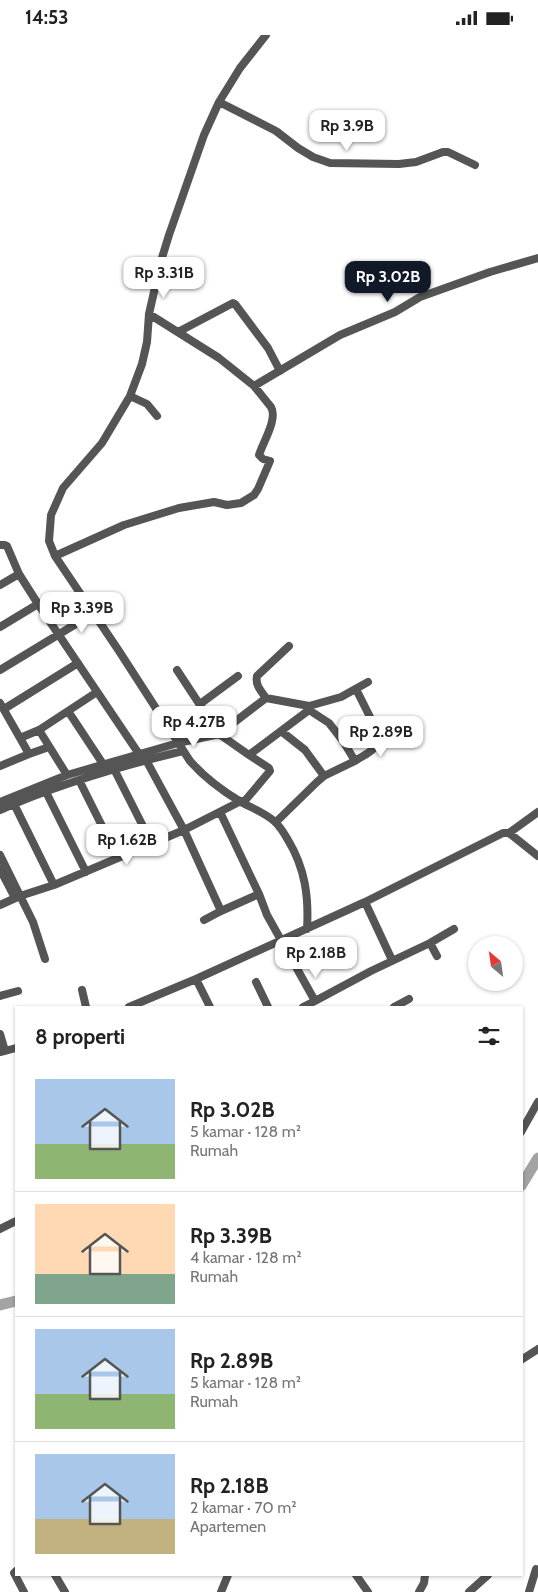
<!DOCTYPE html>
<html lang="id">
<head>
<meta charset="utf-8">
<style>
  :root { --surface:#fff; --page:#f6f6f6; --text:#222; --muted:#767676; --line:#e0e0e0; --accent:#111827 }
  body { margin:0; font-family:Cabin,sans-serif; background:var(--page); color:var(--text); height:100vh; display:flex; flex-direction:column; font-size:19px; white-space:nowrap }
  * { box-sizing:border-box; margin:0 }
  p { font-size:16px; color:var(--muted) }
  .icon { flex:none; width:28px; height:28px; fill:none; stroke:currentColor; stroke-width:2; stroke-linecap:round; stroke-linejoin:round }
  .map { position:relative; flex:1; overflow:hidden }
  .panel { position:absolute; left:15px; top:971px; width:508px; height:570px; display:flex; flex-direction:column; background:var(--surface); border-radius:0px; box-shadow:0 1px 4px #0004 }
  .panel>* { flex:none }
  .needle { width:32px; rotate:331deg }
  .fabs { position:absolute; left:468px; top:901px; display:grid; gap:10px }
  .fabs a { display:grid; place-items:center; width:55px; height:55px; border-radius:50%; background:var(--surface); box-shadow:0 1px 4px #0004; font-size:25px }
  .price { position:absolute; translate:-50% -42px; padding:0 11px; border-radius:10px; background:#fff; color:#222; font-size:16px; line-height:32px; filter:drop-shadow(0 1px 2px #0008) }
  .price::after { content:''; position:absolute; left:50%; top:30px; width:15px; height:11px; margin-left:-8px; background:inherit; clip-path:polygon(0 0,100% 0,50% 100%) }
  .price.selected { background:var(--accent); color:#fff }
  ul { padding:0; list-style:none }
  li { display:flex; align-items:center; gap:15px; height:125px; padding:0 20px }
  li+li { border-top:1px solid var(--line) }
  li span { display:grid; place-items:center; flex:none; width:140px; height:100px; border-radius:0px; color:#555 }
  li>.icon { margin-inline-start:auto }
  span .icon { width:60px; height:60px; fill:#fffc; stroke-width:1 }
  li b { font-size:21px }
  h2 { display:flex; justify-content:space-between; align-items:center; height:60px; padding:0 20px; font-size:21px }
  .status { display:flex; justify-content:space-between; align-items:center; height:35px; padding:0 25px; background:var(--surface); direction:ltr }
  .status svg { height:14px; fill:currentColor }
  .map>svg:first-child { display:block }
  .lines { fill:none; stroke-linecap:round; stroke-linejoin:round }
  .river { stroke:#a3a3a3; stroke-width:11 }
  .minor { stroke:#555; stroke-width:8 }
</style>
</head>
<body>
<div class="status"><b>14:53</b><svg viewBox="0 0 49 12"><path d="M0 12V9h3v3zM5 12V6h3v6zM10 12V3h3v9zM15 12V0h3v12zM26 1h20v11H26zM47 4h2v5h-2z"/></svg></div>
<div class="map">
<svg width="538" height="1557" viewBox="0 0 538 1557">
  <rect width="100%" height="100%" fill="#fff"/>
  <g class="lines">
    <path class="river" d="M521 1151 538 1123
      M0 1270 16 1266"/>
    <path class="minor" d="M266 0 240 33 219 67 204 100 169 200 161 226 149 279 147 307 142 329 130 361 102 408 63 453 51 480 49 506 55 521 119 616 190 726C205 743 221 755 241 767 252 773 265 778 274 786 280 791 284 798 288 805 305 833 309 862 307 894
      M219 67 276 96 298 113 313 122 330 128 399 129 416 127 443 117H448L475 130
      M178 297 233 268 235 269 268 313 280 336
      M254 351 340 300 395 277 420 262 490 237 538 223
      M130 361 147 369 157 381
      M0 510H5L7 511 19 539 38 569 139 719
      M55 521 124 490 179 473 214 467 227 470 241 468 254 460 258 454 270 426 263 424 259 420C263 407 278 384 271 372L254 351 219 323 149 279
      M0 550 19 539
      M0 592 38 569
      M0 635 94 578
      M177 635 219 699 249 720 281 696 305 715 324 741 317 747 276 787
      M266 663C261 656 255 650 257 641L289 611
      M0 668 20 703
      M200 669 238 641
      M4 674 78 628
      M309 675 329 688 343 706 355 726 324 741
      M68 676 103 729
      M39 695 67 740
      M281 696 309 675V671
      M29 719 49 712
      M146 725 184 795 221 876 259 859 220 777
      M355 726C367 718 377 716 379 700L356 654
      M0 731 29 719 20 703 39 695 97 657
      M114 734 152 809
      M79 745 118 823
      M46 757 86 837
      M0 767 67 740 178 708 219 699 266 663 309 671 341 662 368 647
      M243 768 270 736 269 733 249 720
      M14 769 54 850
      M0 775C58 749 121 731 183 716
      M509 798 538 821
      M0 820 33 887 45 924
      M0 834 15 863
      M259 859 267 880 315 966 303 972
      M365 867 392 925
      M0 870 20 861 54 850 184 795 241 766
      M204 885 221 876
      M430 908 437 921
      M196 944 210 972
      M256 947 268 972
      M82 955 86 972
      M0 961 18 956
      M315 966 371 936 430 908 454 894
      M129 972 196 944 365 867 503 798H509L538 777
      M394 972 409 964
      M0 999 5 1016
      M1 1017 16 1013
      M521 1097 538 1067
      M0 1194 16 1186
      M521 1325 538 1314
      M16 1536 14 1538 24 1557
      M55 1540 65 1557
      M356 1540 368 1557
      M221 1557 228 1540
      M419 1557 424 1548 425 1540
      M469 1557 488 1540
      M529 1557 536 1534"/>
  </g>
</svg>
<div class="fabs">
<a><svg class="needle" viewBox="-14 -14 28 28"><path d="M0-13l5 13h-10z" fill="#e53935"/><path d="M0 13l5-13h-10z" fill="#767676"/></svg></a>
</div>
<b class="price" style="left:347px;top:117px">Rp 3.9B</b>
<b class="price" style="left:164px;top:264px">Rp 3.31B</b>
<b class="price selected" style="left:388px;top:268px">Rp 3.02B</b>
<b class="price" style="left:82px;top:599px">Rp 3.39B</b>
<b class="price" style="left:194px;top:713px">Rp 4.27B</b>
<b class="price" style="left:381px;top:723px">Rp 2.89B</b>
<b class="price" style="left:127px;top:831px">Rp 1.62B</b>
<b class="price" style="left:316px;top:944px">Rp 2.18B</b>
<section class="panel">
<h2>8 properti<svg class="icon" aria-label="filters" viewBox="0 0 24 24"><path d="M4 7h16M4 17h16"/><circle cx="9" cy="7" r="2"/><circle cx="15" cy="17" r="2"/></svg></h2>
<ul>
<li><span style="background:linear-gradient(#a9c7e8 65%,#8fb573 0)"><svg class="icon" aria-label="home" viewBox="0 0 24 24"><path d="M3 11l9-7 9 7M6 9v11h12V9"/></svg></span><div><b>Rp 3.02B</b><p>5 kamar · 128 m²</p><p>Rumah</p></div></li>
<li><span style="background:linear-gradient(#ffd9b3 70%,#7fa58c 0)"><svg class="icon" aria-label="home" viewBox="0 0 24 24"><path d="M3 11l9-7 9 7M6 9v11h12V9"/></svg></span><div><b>Rp 3.39B</b><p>4 kamar · 128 m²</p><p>Rumah</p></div></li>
<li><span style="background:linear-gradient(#a9c7e8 65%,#8fb573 0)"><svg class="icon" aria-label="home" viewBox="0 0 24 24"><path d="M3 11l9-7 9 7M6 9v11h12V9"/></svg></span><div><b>Rp 2.89B</b><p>5 kamar · 128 m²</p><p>Rumah</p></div></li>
<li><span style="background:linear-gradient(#a9c7e8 65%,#c2b280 0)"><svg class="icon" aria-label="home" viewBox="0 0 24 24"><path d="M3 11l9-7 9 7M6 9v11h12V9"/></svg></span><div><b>Rp 2.18B</b><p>2 kamar · 70 m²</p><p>Apartemen</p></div></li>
</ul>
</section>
</div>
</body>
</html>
